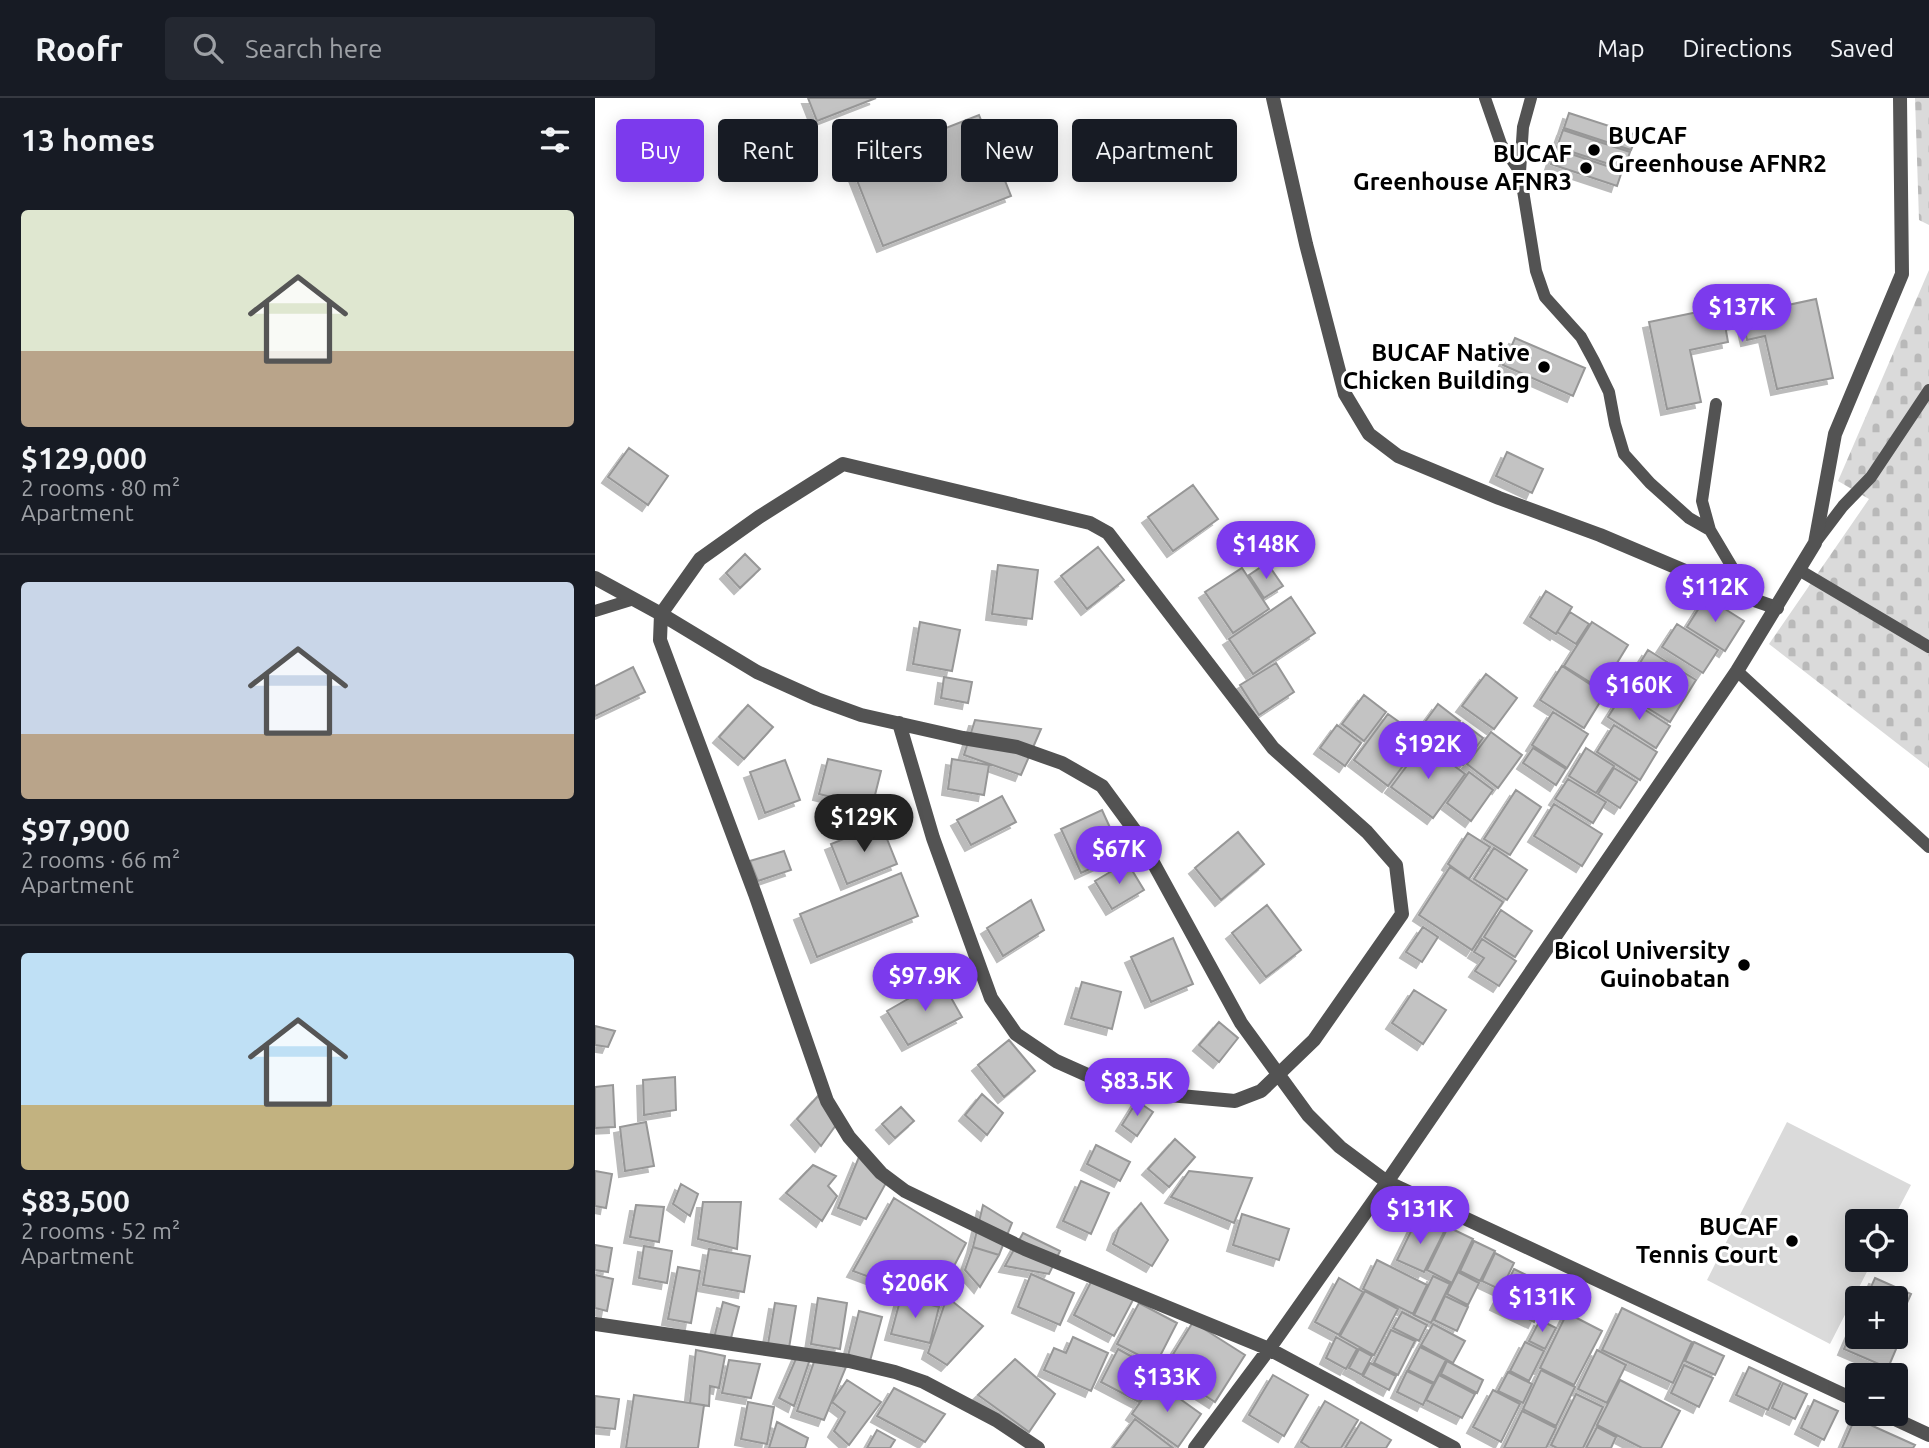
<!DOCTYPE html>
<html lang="en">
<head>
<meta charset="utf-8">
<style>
  :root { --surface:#171b24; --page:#242831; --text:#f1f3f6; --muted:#9ea1a6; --line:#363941; --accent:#7c3aed }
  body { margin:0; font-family:Ubuntu,sans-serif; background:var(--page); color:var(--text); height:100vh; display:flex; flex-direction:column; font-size:26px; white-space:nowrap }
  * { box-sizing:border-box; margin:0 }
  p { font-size:23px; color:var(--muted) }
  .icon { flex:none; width:38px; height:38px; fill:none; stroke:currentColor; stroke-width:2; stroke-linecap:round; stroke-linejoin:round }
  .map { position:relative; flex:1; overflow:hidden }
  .panel { display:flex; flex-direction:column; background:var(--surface); width:595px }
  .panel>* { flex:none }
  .guide { position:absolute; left:21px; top:21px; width:665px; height:63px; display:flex; gap:14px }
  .tools { position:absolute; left:1250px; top:1111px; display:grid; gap:14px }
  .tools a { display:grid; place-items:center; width:63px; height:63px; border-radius:7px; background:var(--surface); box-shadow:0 4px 18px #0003; font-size:35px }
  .price { position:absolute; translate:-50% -60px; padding:0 16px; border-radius:24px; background:var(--accent); color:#fff; font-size:23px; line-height:46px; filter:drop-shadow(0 2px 4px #0008) }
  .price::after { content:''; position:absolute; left:50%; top:42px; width:21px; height:16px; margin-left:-10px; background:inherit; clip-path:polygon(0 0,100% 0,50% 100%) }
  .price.on { background:#222; color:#fff }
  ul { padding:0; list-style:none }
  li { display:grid; align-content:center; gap:14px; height:371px; padding:0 21px }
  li+li { border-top:2px solid var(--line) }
  li span { display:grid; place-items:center; height:217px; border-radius:7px; color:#555 }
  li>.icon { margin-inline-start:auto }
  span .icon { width:126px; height:126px; fill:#fffc; stroke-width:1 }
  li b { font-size:30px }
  h2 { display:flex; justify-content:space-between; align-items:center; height:84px; padding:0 21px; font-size:30px }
  .chip { padding:0 24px; border-radius:7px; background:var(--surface); box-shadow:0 4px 18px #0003; font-size:24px; line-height:63px }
  .chip.on { background:var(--accent); color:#fff }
  header { display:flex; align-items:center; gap:42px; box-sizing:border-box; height:98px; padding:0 35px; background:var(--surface); border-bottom:2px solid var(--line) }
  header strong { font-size:33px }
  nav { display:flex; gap:38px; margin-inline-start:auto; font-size:24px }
  .search { width:490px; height:63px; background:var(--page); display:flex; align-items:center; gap:18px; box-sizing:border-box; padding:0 24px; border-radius:7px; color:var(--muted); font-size:26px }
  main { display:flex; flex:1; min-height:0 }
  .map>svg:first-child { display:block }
  .grass { fill:#dadada }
  .cemetery { fill:url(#cemetery-stones) }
  .building { fill:#c3c3c3; stroke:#979797; stroke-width:2; filter:url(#shadow) }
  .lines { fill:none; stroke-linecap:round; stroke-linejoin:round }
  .lane { stroke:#535353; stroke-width:12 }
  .street { stroke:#535353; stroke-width:14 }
  .poi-dot { fill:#000; stroke:#fff; stroke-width:2.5 }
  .labels { text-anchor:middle; stroke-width:6; stroke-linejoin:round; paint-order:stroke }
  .poi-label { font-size:24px; font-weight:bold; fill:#000; stroke:#fff; text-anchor:end }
</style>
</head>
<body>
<header>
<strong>Roofr</strong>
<div class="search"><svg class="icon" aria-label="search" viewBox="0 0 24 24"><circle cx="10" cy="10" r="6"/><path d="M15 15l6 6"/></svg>Search here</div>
<nav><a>Map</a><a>Directions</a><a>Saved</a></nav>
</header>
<main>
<section class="panel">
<h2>13 homes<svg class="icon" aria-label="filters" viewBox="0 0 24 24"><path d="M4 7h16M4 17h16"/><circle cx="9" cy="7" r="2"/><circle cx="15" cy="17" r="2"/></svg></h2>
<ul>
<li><span style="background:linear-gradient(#dfe7d0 65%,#b9a48a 0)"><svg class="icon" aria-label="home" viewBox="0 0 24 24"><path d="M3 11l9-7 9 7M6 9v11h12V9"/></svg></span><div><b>$129,000</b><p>2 rooms · 80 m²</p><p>Apartment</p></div></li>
<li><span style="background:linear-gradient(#c9d6e8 70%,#b9a48a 0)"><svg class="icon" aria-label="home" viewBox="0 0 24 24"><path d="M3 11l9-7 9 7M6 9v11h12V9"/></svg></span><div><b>$97,900</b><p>2 rooms · 66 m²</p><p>Apartment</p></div></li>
<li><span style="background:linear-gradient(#bfe0f5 70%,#c2b280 0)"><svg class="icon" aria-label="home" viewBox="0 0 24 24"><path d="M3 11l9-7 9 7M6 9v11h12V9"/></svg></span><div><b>$83,500</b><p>2 rooms · 52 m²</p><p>Apartment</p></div></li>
</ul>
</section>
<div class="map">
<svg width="1334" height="1350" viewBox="0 0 1334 1350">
  <defs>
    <pattern id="cemetery-stones" width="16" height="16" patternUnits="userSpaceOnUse" patternTransform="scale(1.75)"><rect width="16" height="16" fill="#dadada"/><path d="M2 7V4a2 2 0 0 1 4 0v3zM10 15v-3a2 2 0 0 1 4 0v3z" fill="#b9b9b9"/></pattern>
    <filter id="shadow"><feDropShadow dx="-6" dy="6" stdDeviation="0" flood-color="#0004"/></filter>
  </defs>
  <rect width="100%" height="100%" fill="#fff"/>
  <path class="grass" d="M1192 1024 1316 1087 1297 1123 1262 1124V1162H1278L1235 1246 1112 1182Z"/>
  <path class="cemetery" d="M1320 0H1334V127L1324 122Z
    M1334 172V670L1174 546 1274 401 1243 383Z"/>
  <path class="building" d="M213 0H281L222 23Z
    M974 15 1042 37 1036 52 969 30Z
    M384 17 416 98 288 148 256 67Z
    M968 32 1035 54 1029 71 962 49Z
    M961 51 1027 73 1022 88 956 66Z
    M1176 199 1179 210 1221 201 1238 280 1182 291 1170 238 1152 242 1148 224 1130 227 1133 244 1095 252 1106 304 1072 311 1054 224Z
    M920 240 990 270 978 298 908 267Z
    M34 350 73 378 53 407 13 379Z
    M912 354 948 371 937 395 901 378Z
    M598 387 623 421 578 453 553 419Z
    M503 449 529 482 492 511 466 478Z
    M150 456 165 471 145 490 131 475Z
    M672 465 688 488 669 500 654 477Z
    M403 467 443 472 437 521 397 516Z
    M647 470 674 511 638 535 610 494Z
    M951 493 977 509 961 536 935 519Z
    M696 499 720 535 658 576 634 541Z
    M1111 499 1149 523 1130 553 1092 529Z
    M975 514 994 526 981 546 962 534Z
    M325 524 365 532 357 573 318 566Z
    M997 524 1033 547 1006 591 969 568Z
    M1082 526 1123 552 1108 575 1067 549Z
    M1053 552 1101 582 1075 624 1027 594Z
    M681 565 699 594 664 617 645 587Z
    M967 568 1010 596 989 630 945 602Z
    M38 569 50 594 0 618V588Z
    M891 576 922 600 899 631 867 608Z
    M349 579 377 584 373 605 346 600Z
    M769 597 791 614 769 643 747 626Z
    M1027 597 1075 628 1061 650 1013 619Z
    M843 606 865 623 844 651 822 635Z
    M153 607 178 629 149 661 124 639Z
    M958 614 993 636 972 670 937 647Z
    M793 616 828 641 793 688 759 662Z
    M380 622 446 631 426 677 369 657Z
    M868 625 888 640 868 667 848 652Z
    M742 627 766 645 750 668 725 650Z
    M1019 627 1062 654 1045 682 1002 654Z
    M896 634 927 657 903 690 872 666Z
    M829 645 870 676 838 720 796 689Z
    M938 650 971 671 961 687 928 665Z
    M991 650 1019 668 1001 695 974 678Z
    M233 661 286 673 277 709 224 696Z
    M357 661 394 667 389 697 353 691Z
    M190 662 205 702 170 715 155 674Z
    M1019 670 1042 684 1025 710 1003 696Z
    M874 674 898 692 876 723 852 705Z
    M973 681 1011 704 998 725 960 701Z
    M921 692 946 709 915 757 889 741Z
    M407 698 421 724 376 747 362 722Z
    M959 706 1007 736 987 768 939 738Z
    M507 712 527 756 486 775 466 731Z
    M286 726 302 766 252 786 236 746Z
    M643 734 669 766 626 802 600 770Z
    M873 735 895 749 874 781 853 766Z
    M899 750 932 772 912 802 879 781Z
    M189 753 196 772 163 783 155 763Z
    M532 764 549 792 517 811 500 783Z
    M855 769 908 804 877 852 824 817Z
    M306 775 323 818 222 859 205 816Z
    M436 802 449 832 408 858 392 830Z
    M672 807 706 852 671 879 637 835Z
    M906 812 937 833 920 859 889 839Z
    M828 829 843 839 827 864 811 854Z
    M578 840 598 886 556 904 536 859Z
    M887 841 921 863 904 888 880 873 889 860 879 854Z
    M346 882 367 919 313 947 292 913Z
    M487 884 526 894 517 931 476 920Z
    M819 892 851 912 828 946 797 925Z
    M624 924 643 940 624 964 604 947Z
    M0 928 20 933 13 949 0 947Z
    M414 942 440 973 409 999 383 967Z
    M80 979 81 1012 49 1017 48 982Z
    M18 987 20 1029 0 1030V989Z
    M387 996 408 1015 392 1037 370 1017Z
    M223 998 241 1027 226 1048 202 1021Z
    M542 1003 558 1014 542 1038 527 1027Z
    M306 1009 319 1023 300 1040 287 1026Z
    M51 1024 59 1068 30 1073 25 1029Z
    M580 1041 600 1059 574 1089 553 1071Z
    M501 1047 535 1064 525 1083 492 1066Z
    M264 1059 291 1085 271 1121 243 1110Z
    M218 1067 241 1078 233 1088 242 1098 227 1123 191 1095Z
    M0 1073 17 1076 11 1110 0 1108Z
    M594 1073 657 1080 639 1125 576 1099Z
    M486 1083 514 1095 496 1136 468 1123Z
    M86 1086 103 1096 95 1118 78 1106Z
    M299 1100 371 1145 357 1172 331 1200 258 1173Z
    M108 1104H146L142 1151 103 1141Z
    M546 1105 573 1142 557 1168 518 1146 524 1130Z
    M41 1107 69 1109 64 1144 35 1139Z
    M388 1107 417 1125 404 1157 378 1149Z
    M647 1116 694 1131 684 1162 638 1147Z
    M822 1121 849 1134 829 1174 802 1162Z
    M853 1129 878 1141 857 1185 832 1172Z
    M428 1135 465 1153 454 1176 410 1168Z
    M879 1143 900 1153 885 1183 865 1173Z
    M0 1147 17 1150 13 1174 0 1172Z
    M49 1148 77 1153 72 1185 44 1180Z
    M378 1149 404 1157 385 1189 370 1172Z
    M114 1151 155 1158 149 1194 108 1187Z
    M900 1155 919 1165 906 1192 887 1183Z
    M782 1162 832 1187 818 1216 768 1191Z
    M83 1169 105 1173 96 1225 73 1221Z
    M919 1171 956 1189 939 1224 901 1206Z
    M863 1174 884 1185 873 1207 852 1196Z
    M436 1176 479 1195 465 1227 423 1209Z
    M0 1177 18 1181 12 1213 0 1210Z
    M838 1178 855 1186 836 1225 819 1217Z
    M498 1180 538 1202 519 1238 479 1217Z
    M744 1180 768 1194 744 1237 720 1224Z
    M1280 1180 1316 1196 1302 1227 1310 1230 1293 1270 1249 1251 1262 1221V1239H1300V1200H1271Z
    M770 1193 803 1211 779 1257 745 1238Z
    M850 1198 873 1209 862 1233 839 1222Z
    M306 1199 344 1209 335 1245 296 1236Z
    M352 1199 388 1228 352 1267 333 1255Z
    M223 1200 252 1205 245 1251 216 1246Z
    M128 1204 144 1209 135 1244 119 1240Z
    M180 1205 201 1208 194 1250 173 1246Z
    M544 1205 582 1225 561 1266 522 1246Z
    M1027 1210 1097 1244 1078 1285 1007 1252Z
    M264 1213 287 1219 275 1263 253 1258Z
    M807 1214 832 1227 824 1243 798 1230Z
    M972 1215 1007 1233 979 1287 945 1270Z
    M945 1222 961 1230 950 1251 934 1243Z
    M598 1224 650 1257 620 1304 569 1271Z
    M838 1226 870 1243 858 1265 826 1247Z
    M796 1232 820 1243 803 1277 779 1265Z
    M478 1239 513 1255 496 1293 449 1272 459 1250 471 1255Z
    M741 1239 762 1251 751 1271 731 1260Z
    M930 1244 949 1253 934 1283 915 1273Z
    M1099 1244 1129 1258 1120 1277 1090 1263Z
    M825 1249 851 1262 839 1285 813 1272Z
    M523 1251 561 1272 544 1304 506 1284Z
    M764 1251 777 1258 767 1277 754 1270Z
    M101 1252 130 1258 124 1290 115 1288 114 1308 95 1305Z
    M1002 1252 1031 1267 1012 1305 983 1291Z
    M203 1256 215 1261 199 1308 184 1300Z
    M220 1261 251 1269 229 1322 202 1313Z
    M420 1261 460 1296 434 1334 383 1297Z
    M134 1262 165 1266 156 1300 127 1295Z
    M852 1263 888 1282 882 1295 846 1276Z
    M775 1265 801 1278 794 1292 768 1278Z
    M1089 1267 1118 1280 1104 1309 1076 1295Z
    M1154 1269 1186 1284 1173 1312 1141 1297Z
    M946 1272 980 1289 961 1328 928 1311Z
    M812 1273 838 1286 828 1307 802 1294Z
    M913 1274 937 1286 928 1305 903 1293Z
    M678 1277 713 1297 689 1338 654 1317Z
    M844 1277 880 1296 867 1320 831 1302Z
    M252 1282 286 1304 254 1347 239 1333 250 1314 237 1304Z
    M1025 1282 1085 1313 1066 1350H1047L1002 1327Z
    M560 1283 606 1316 583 1349 537 1316Z
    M1188 1285 1212 1296 1200 1321 1177 1310Z
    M299 1290 350 1316 330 1344 282 1318Z
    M898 1292 925 1306 906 1344 878 1329Z
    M981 1296 1008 1309 988 1350H962L956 1347Z
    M39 1297 109 1307 103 1350H31Z
    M0 1298 24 1301 20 1331 0 1329Z
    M1219 1302 1243 1313 1229 1342 1206 1330Z
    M730 1303 763 1322 746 1350H715L706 1344Z
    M153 1304 179 1309 172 1346 146 1341Z
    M927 1313 961 1330 951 1350H909Z
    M1260 1320 1320 1347 1318 1350H1247Z
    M540 1321 578 1350H518Z
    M182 1324 213 1340 210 1350H174Z
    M766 1324 796 1342 791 1350H750Z
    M1002 1329 1021 1339 1016 1350H991Z
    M282 1332 300 1342 295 1350H272Z"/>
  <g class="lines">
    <path class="lane" d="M890 0 906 46 925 74 941 173 950 199 986 239 999 263 1014 294 1020 326 1029 356 1055 385 1094 420 1115 432
      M925 74 928 29 936 0
      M1121 306 1107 403 1115 432 1156 501
      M1220 445 1248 408 1276 379 1334 292
      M1204 472 1334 549
      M0 513 39 501
      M1142 573 1334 749"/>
    <path class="street" d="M678 0 711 146 750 296 774 336 803 358 904 400 1005 437 1156 501 1182 510
      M0 480 66 516 162 574 222 601 266 617 368 640 422 649 467 665 507 688 543 737 646 925 713 1017 745 1049 792 1084 1262 1303
      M304 625 338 740 396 900 421 936 461 963 508 984 552 995 640 1003 666 993 719 942 807 816 801 767 772 734 678 650 513 435 495 425 248 366 164 419 105 461 66 516 65 542 160 796 232 1003 254 1039 286 1075 310 1093 430 1151 674 1251 859 1350
      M0 1226 254 1263 300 1274 329 1284 401 1322 443 1350
      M1289 1316 1334 1337
      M600 1350 674 1251 792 1084 1142 573 1220 445 1240 336 1307 176 1305 0"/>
  </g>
  <g class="poi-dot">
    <circle cx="999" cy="52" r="7"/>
    <circle cx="991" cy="70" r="7"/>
    <circle cx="949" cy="269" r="7"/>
    <circle cx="1149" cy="867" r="7"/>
    <circle cx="1197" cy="1143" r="7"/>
  </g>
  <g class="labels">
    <g class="poi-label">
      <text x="1013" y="46" text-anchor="start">BUCAF<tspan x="1013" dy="28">Greenhouse AFNR2</tspan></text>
      <text x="977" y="64">BUCAF<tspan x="977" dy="28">Greenhouse AFNR3</tspan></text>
      <text x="935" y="263">BUCAF Native<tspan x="935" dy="28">Chicken Building</tspan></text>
      <text x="1135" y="861">Bicol University<tspan x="1135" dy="28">Guinobatan</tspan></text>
      <text x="1183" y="1137">BUCAF<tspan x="1183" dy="28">Tennis Court</tspan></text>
    </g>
  </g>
</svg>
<div class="tools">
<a><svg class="icon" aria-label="locate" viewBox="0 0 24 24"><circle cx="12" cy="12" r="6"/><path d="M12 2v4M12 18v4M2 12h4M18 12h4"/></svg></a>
<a>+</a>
<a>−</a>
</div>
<b class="price" style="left:1147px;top:246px">$137K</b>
<b class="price" style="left:671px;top:483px">$148K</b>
<b class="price" style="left:1120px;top:526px">$112K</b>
<b class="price" style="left:1044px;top:624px">$160K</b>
<b class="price" style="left:833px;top:683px">$192K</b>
<b class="price on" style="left:269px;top:756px">$129K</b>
<b class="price" style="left:524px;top:788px">$67K</b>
<b class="price" style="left:330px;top:915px">$97.9K</b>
<b class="price" style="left:542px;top:1020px">$83.5K</b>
<b class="price" style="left:825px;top:1148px">$131K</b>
<b class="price" style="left:320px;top:1222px">$206K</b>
<b class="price" style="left:947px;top:1236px">$131K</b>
<b class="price" style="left:572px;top:1316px">$133K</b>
<div class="guide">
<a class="chip on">Buy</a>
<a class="chip">Rent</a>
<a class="chip">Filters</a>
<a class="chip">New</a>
<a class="chip">Apartment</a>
</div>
</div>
</main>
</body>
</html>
